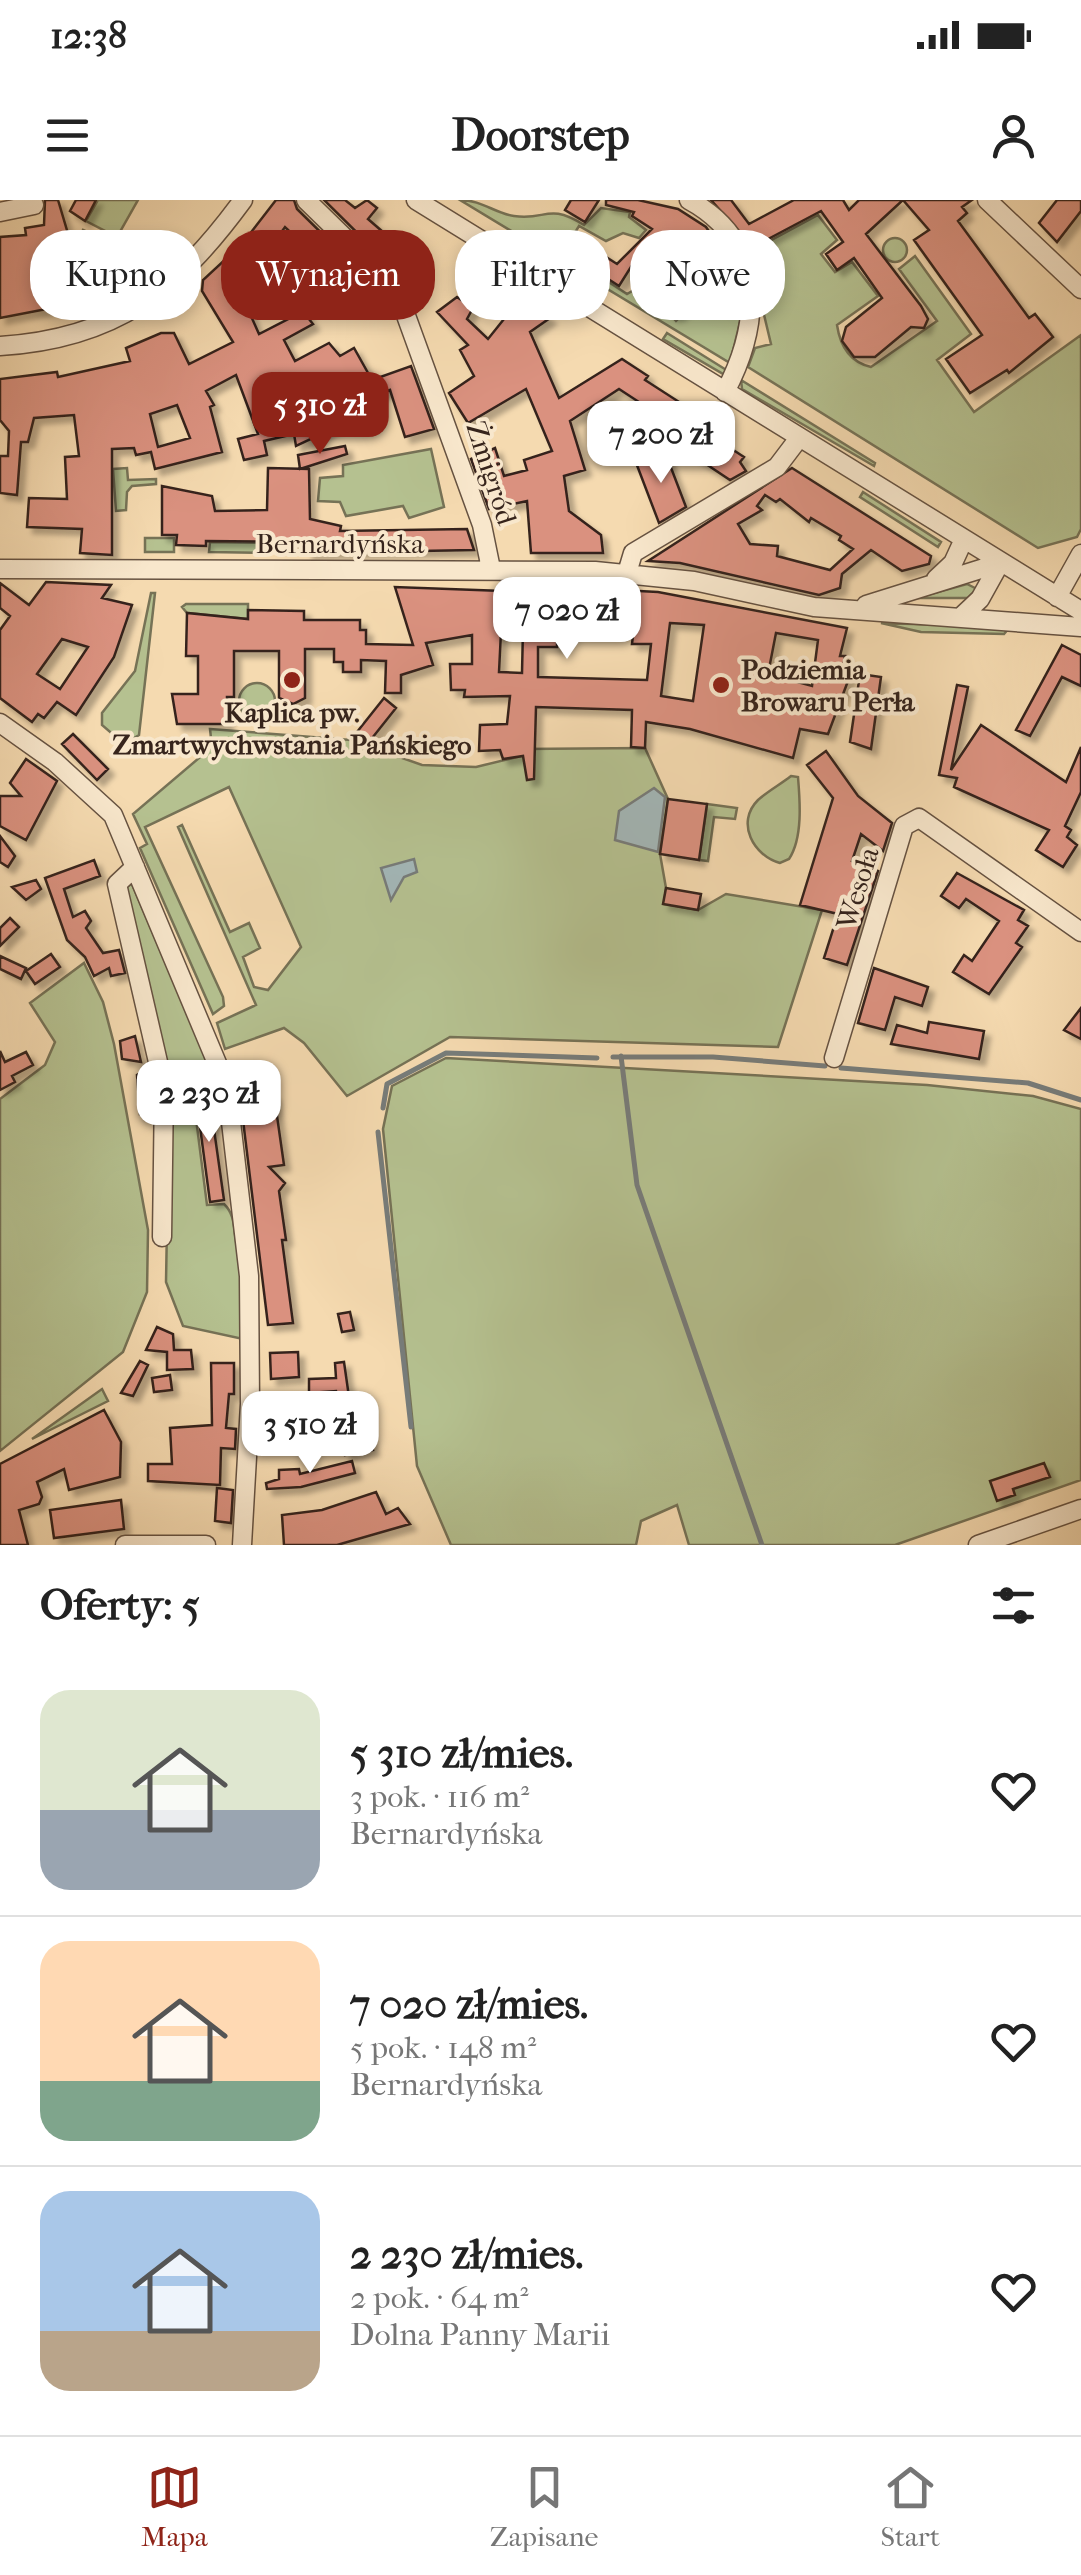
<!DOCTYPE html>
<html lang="pl">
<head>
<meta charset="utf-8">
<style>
  :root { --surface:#fff; --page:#f2f2f2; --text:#222; --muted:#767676; --line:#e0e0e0; --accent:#8f2418 }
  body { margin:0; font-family:"IM FELL French Canon",serif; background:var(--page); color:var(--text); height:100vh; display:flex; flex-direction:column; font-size:38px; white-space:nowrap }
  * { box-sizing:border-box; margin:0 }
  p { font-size:32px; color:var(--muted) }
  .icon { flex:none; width:55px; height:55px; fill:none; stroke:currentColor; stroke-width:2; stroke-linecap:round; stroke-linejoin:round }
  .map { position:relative; height:1345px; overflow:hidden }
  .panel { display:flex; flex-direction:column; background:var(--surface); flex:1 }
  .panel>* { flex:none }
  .guide { position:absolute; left:30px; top:30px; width:1022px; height:90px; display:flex; gap:20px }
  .price { position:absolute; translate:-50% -85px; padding:0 22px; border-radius:20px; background:#fff; color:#222; font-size:32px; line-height:65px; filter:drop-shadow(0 2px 5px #0008) }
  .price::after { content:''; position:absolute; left:50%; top:60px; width:30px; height:22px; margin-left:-15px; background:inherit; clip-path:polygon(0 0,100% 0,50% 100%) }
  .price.current { background:var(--accent); color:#fff }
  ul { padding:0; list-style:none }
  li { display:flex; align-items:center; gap:30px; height:250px; padding:0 40px }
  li+li { border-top:2px solid var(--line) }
  li span { display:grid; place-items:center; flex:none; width:280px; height:200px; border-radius:30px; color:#555 }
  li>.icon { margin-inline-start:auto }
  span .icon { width:120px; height:120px; fill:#fffc; stroke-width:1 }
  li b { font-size:42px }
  h2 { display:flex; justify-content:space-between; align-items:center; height:120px; padding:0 40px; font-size:42px }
  .tag { padding:0 35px; border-radius:40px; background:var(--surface); box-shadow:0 5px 15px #0003; font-size:35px; line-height:90px }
  .tag.current { background:var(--accent); color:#fff }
  .status { display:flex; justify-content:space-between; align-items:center; height:70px; padding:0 50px; background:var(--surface); direction:ltr }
  .status svg { height:28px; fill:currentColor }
  header { display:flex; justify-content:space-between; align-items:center; height:130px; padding:0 40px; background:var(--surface); font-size:45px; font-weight:700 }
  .tabs { display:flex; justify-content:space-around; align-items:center; height:140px; border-top:2px solid var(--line); background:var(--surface); font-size:28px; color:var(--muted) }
  .tabs a { display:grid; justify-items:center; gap:5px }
  .tabs .current { color:var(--accent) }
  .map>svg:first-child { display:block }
  .green { fill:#b5c190; stroke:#767256; stroke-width:2.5 }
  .water { fill:#a3b7b8; stroke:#777c7a; stroke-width:2.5 }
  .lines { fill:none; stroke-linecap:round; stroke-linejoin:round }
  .stream { stroke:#777c7a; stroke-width:5 }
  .building { fill:#da917f; stroke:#36241c; stroke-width:2.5; fill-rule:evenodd; filter:url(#shadow) }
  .minor-casing { stroke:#665241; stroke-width:21 }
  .minor { stroke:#f8e7cc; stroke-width:18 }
  .poi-dot { fill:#8f2418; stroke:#f8e7cc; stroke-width:4 }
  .labels { text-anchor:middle; stroke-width:8; stroke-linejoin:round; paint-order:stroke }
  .street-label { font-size:28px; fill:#36241c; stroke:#f8e7cc }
  .poi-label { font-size:28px; font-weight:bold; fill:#36241c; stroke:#f8e7cc; text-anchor:start }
</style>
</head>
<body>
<div class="status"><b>12:38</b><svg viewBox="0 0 49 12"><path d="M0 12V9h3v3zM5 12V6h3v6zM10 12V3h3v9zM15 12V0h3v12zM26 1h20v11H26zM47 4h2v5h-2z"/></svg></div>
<header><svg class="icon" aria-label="menu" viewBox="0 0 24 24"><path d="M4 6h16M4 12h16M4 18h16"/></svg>Doorstep<svg class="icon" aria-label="person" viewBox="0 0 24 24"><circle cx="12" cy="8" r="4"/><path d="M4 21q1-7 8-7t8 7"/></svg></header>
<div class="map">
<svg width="1081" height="1345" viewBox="0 0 1081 1345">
  <defs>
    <filter id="shadow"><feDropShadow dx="6" dy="6" stdDeviation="2.5" flood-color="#0004"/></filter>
  </defs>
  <rect width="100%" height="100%" fill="#f5dab0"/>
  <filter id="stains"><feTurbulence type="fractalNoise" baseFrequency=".002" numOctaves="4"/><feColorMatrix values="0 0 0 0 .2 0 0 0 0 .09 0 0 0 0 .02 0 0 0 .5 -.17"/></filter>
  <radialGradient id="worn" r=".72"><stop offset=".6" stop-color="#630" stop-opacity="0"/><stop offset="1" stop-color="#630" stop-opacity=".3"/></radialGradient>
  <path class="green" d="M98 0H138L117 37 86 21Z
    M460 0C482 0 494 13 514 16 547 21 547 2 584 25L601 8 630 12 629 17 646 30 639 38 623 33 606 41 579 26 563 52 627 94 651 80 664 91 657 99 676 121 738 58 741 118 730 163Z
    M818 15 837 40 821 54 835 72 852 62 878 96 837 125C840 145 849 162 871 167L937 121 899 69 915 56 971 134 937 160 974 212 1081 135V329L1077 337 1038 348 748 167 755 148 771 144 749 52Z
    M83 30 113 44 88 91 74 49Z
    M883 50a12 12 0 1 1 24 0a12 12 0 1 1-24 0Z
    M667 133 728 171 725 175 663 139Z
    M741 180 875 263 874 266 742 189Z
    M431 249 444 307 409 318 403 306 346 316 340 302 318 301 320 278 343 276V265Z
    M127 268 128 280 156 279V284L132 286 127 292 126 310 116 311 113 269Z
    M863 292 941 342 938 347 860 297Z
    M145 338H174V352H145Z
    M210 342 263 343V353L209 352Z
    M967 384 977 389 968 398H916Z
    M151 393H155L139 535 124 544 102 525V513L135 471Z
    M186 404H248V419L187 413 182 407Z
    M881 423 1010 427 1004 434 921 432Z
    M239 501a18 18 0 1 1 36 0a18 18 0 1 1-36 0Z
    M210 529 351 540 422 565 476 567 521 556 522 549 645 548 668 599 660 654 666 688 664 704 698 710 726 694 822 710 778 847 450 837 347 896 304 843 284 828 225 849 217 823 256 805 178 627 182 625 230 732 249 723 260 748 243 757 254 787 268 790 301 747 229 587 145 627 223 797 224 806 213 814 140 648 147 644 133 614 212 547Z
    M791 576 798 577C800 601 803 638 789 659L780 663C754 656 735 623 758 600 768 591 781 584 791 576Z
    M707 604 737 608 735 619 714 617 708 661 699 660Z
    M126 684H132L217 883 192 887 207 1005 224 1004C240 1019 230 1042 243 1059V1139L183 1126 166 1082 169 913Z
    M84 763 103 802 114 844 148 1030 147 1092 123 1152 0 1251V899L45 865 55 842 30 803Z
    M446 858 927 885 1033 896 1081 909V1280L895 1345H689L677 1305 641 1321 636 1345H451L417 1266 383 929 392 886Z
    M102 1189 108 1201 32 1239Z"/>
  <path class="water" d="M654 588 665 597 658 652 615 640 619 611Z
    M414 659 417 672 404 677 391 700 381 668Z"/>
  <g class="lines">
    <path class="stream" d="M621 856 637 985 762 1345
      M613 857H713L825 866
      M841 868 1028 883 1081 900
      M383 908 387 884 446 853 597 858
      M378 932 411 1227"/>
  </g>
  <path class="building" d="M45 0H58L88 101 0 118V37L26 35 25 28 44 25Z
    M76 0H96L85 21 70 11Z
    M276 0H294L297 9 353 64 340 78 285 27 266 53 312 107 305 114 313 124 284 140 295 161 329 143 340 156 354 148 372 180 411 166 434 229 405 237 390 190 366 199 368 206 339 211 345 223 296 246 294 234 264 241 267 255 244 260 238 239 258 234 236 175 206 191 214 205 210 207 222 252 155 269 151 252 136 255 134 248 112 249V355L80 353 82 329 27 327 29 298 67 299 65 257 79 256 74 215 34 218 28 242H21L17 295 0 293V256H8L9 231 0 220V179L57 172 58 177 130 161 126 148 161 133H174L189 164 233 142 202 91 203 80 242 44ZM252 69 292 117 259 134 247 107 241 106 231 91ZM177 205 190 238 158 247 150 214Z
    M324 0H345L355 8 367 0 377 8 368 19 420 64 406 81Z
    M571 0H599L585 22 565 10Z
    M606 0H638L678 9 706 27 730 62 679 114 672 115 659 101 700 60 677 45 647 76 634 62 619 86 565 51 575 37 617 64 652 29 632 16 634 12 606 5Z
    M711 0H731L749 24 794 0H843L849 10 859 0H903L866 34 921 106 928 119 924 128 911 127 875 157H854L842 141 846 127 882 98 854 58 837 70 826 54 843 42 821 11 753 47Z
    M903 0H972L962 7 967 13 958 21 1029 118 1035 114 1053 137 1009 173 1007 170 970 193 946 159 982 135 914 40 929 30Z
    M1057 0H1081V11L1057 42 1039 23Z
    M497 82 522 97 513 108 490 93Z
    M457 97 473 108 467 119 488 139 520 99 550 118 530 132 559 198 622 159 648 176 645 180 707 220 701 229 744 257 740 262 746 271 730 280 634 216 642 204 619 189 570 221 585 270 564 276 569 311 601 335 603 353H531L527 301 489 309 471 259 495 248 504 276 527 270 524 260 552 251 526 189 468 223 449 193 474 176 460 150 468 145 437 112Z
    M345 246 347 254 300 269 298 255Z
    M665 252 686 307 659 323 635 260Z
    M268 268 309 269 310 319 341 326 340 331 467 329 474 350 307 353 308 342 206 341V346L176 345 177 335H162V286L212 296 215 311 267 310Z
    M792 268 931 356 929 364 902 371 871 350 842 374 840 388 819 395 680 363 648 361ZM765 295 776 302 780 299 809 322 811 318 841 336 839 340 853 349 830 370 777 356 778 346 750 344 738 324 762 310 757 306Z
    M46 382 111 385 102 398 132 405 114 457 76 515 57 502 44 518 38 514 32 522 0 498V430L10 416 0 408V383L29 405ZM62 439 88 447 60 489 37 474Z
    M524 385 658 392 847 428 840 456H845L842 472 851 473 828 534 800 529 793 558 690 529 646 522 645 548 631 547 632 510 536 507 534 579 527 580 523 556 503 559 500 550 479 551 480 525 507 524 510 496 464 497 465 490H451L450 464H472V435L426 443 433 465 401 475V493H385L386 461 361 460V472H343V462H334V449H305V498L293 504 279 498V451H234V497H227V524H177L172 494H198V456H186L187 413 248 419V410L304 411V420H360V430H366V444L413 445 395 387 503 391 499 472 522 473ZM558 404 636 409 632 444H651L647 480 538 477V447H557ZM670 423 704 425 693 501 661 496ZM776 433 818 440 812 486 768 474Z
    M1062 445 1081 455V486L1062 477 1030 536 1016 530Z
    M860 474 881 477 871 549 850 542Z
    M957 485 968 487 951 570 981 525 1066 582 1081 547V592L1065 626 1071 630 1067 637 1077 645 1063 667 1036 650 1049 630 954 587 957 578 939 575Z
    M384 498 396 508 365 547 353 537Z
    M73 534 108 569 97 580 62 544Z
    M826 551 858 596 892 623 883 651 861 634 852 661 878 671 847 765 824 758 838 714 800 705 833 598 807 565Z
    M26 559 57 581 26 640 0 626V596H21L10 583Z
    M668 599 707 604 699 660 660 654Z
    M0 636 15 656 8 667 0 662Z
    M94 660 100 676 64 689 73 717 85 711 91 721 86 728 103 753 119 750 125 773 111 776 109 768 94 776 85 757 67 740 45 678Z
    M957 673 1024 710 1018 720 1028 726 1016 743 1022 747 989 794 953 772 964 755 972 761 999 721 966 699 959 708 941 696Z
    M36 680 41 689 26 700 12 687Z
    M666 688 701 694 698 710 663 704Z
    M10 718 19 727 0 746V728Z
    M51 754 60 767 35 784 26 771Z
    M0 756 26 768 21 779 0 769Z
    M874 768 928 787 922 806 895 797 885 830 858 823Z
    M1081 808V839L1064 830Z
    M929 822 984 831 979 859 891 844 897 825 927 833Z
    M135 836 141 862 122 859 120 841Z
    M0 851 5 862 26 852 33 865 12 876 15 882 0 890Z
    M261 866 269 896 274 895 284 965 269 967 285 983 279 991 286 1040H282L293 1123 268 1125 243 920 233 871Z
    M147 869 151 912 140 914 137 875Z
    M208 887 224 1000 210 1002 195 889Z
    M350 1112 354 1130 342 1132 338 1114Z
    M157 1127 173 1134 174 1150H191L193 1169 167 1170V1152L146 1150Z
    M298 1152 299 1177 271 1179 270 1153Z
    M140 1161 148 1165 133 1196 121 1193Z
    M344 1162 353 1225 367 1223 373 1250 345 1255 336 1191 309 1193V1179L336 1178 335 1163Z
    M211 1163H234V1194H229L226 1228 236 1229 235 1249 221 1248 220 1285 148 1281V1264H172L170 1228 212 1225Z
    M170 1175 172 1190 154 1192 152 1178Z
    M104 1210 121 1242 120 1277 69 1290 64 1269 37 1282 42 1297 39 1304 19 1310 28 1345H0V1264Z
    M352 1261 355 1273 301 1287 267 1289 266 1283 279 1279V1270L299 1269 300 1274Z
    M1044 1263 1050 1277 1013 1289 1015 1295 997 1301 990 1281Z
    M217 1288 233 1290 231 1323 215 1321Z
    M376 1292 386 1314 398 1308 410 1324 337 1345H284L282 1315 322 1310Z
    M121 1300 124 1329 54 1338 50 1310Z"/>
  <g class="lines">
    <defs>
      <path id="minor" d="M306 0 396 88 482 325 491 369
        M416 0 1081 411
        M689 0C766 42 762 122 725 192
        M987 0 1081 89
        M0 12 34 5
        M0 146C116 139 177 90 243 0
        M0 369 595 371 694 381 814 407 1081 427
        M627 373 633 353 777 267 799 238
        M936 379 953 363 964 339
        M1057 397 1081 354
        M866 405 1000 363
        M962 416 980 399 1000 363
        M0 523 55 562 113 615 219 868 231 922 249 1076 250 1204 242 1345
        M135 667 117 684 164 888 162 1037
        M834 858 904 626 919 618 1081 732
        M125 1345H206
        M978 1345 1081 1309"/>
    </defs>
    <use href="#minor" class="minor-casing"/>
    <use href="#minor" class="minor"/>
  </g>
  <g class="poi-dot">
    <circle cx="292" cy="480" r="10"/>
    <circle cx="721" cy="485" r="10"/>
  </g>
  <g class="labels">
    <g class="street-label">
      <text transform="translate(492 273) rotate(72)" y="10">Żmigród</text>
      <text x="340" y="353">Bernardyńska</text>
      <text transform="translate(857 688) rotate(-73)" y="10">Wesoła</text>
    </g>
    <g class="poi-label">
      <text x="741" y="479">Podziemia<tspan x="741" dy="32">Browaru Perła</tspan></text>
      <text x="292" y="522" text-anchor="middle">Kaplica pw.<tspan x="292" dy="32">Zmartwychwstania Pańskiego</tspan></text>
    </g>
  </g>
  <rect width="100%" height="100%" filter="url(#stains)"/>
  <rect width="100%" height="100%" fill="url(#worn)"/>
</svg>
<b class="price current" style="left:320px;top:257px">5 310 zł</b>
<b class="price" style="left:661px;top:286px">7 200 zł</b>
<b class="price" style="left:567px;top:462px">7 020 zł</b>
<b class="price" style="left:209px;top:945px">2 230 zł</b>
<b class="price" style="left:310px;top:1276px">3 510 zł</b>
<div class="guide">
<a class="tag">Kupno</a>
<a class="tag current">Wynajem</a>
<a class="tag">Filtry</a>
<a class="tag">Nowe</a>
</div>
</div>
<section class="panel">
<h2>Oferty: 5<svg class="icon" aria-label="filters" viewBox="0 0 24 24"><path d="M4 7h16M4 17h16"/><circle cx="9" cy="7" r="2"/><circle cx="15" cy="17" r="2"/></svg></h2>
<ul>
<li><span style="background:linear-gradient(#dfe7d0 60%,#9aa5b1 0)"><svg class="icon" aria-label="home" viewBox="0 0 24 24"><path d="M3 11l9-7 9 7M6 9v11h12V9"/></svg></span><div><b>5 310 zł/mies.</b><p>3 pok. · 116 m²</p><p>Bernardyńska</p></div><svg class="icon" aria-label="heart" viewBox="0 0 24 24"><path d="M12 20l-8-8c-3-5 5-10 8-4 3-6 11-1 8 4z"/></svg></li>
<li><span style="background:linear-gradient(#ffd9b3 70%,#7fa58c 0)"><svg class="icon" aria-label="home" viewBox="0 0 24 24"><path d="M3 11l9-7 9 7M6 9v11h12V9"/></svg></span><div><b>7 020 zł/mies.</b><p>5 pok. · 148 m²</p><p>Bernardyńska</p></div><svg class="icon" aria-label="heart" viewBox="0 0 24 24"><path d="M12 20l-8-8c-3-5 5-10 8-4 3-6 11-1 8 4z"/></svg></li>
<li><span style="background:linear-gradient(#a9c7e8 70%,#b9a48a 0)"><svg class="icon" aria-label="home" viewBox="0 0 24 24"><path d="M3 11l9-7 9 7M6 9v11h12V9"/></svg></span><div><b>2 230 zł/mies.</b><p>2 pok. · 64 m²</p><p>Dolna Panny Marii</p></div><svg class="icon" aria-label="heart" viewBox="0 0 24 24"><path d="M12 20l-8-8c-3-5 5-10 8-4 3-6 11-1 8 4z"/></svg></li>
</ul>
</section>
<nav class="tabs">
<a class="current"><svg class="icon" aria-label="map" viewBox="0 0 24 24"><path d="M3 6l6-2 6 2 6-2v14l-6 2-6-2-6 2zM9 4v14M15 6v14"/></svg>Mapa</a>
<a><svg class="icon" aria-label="saved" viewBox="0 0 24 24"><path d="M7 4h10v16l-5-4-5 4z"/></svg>Zapisane</a>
<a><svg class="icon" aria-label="home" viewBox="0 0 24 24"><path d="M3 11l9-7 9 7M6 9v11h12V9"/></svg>Start</a>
</nav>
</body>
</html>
